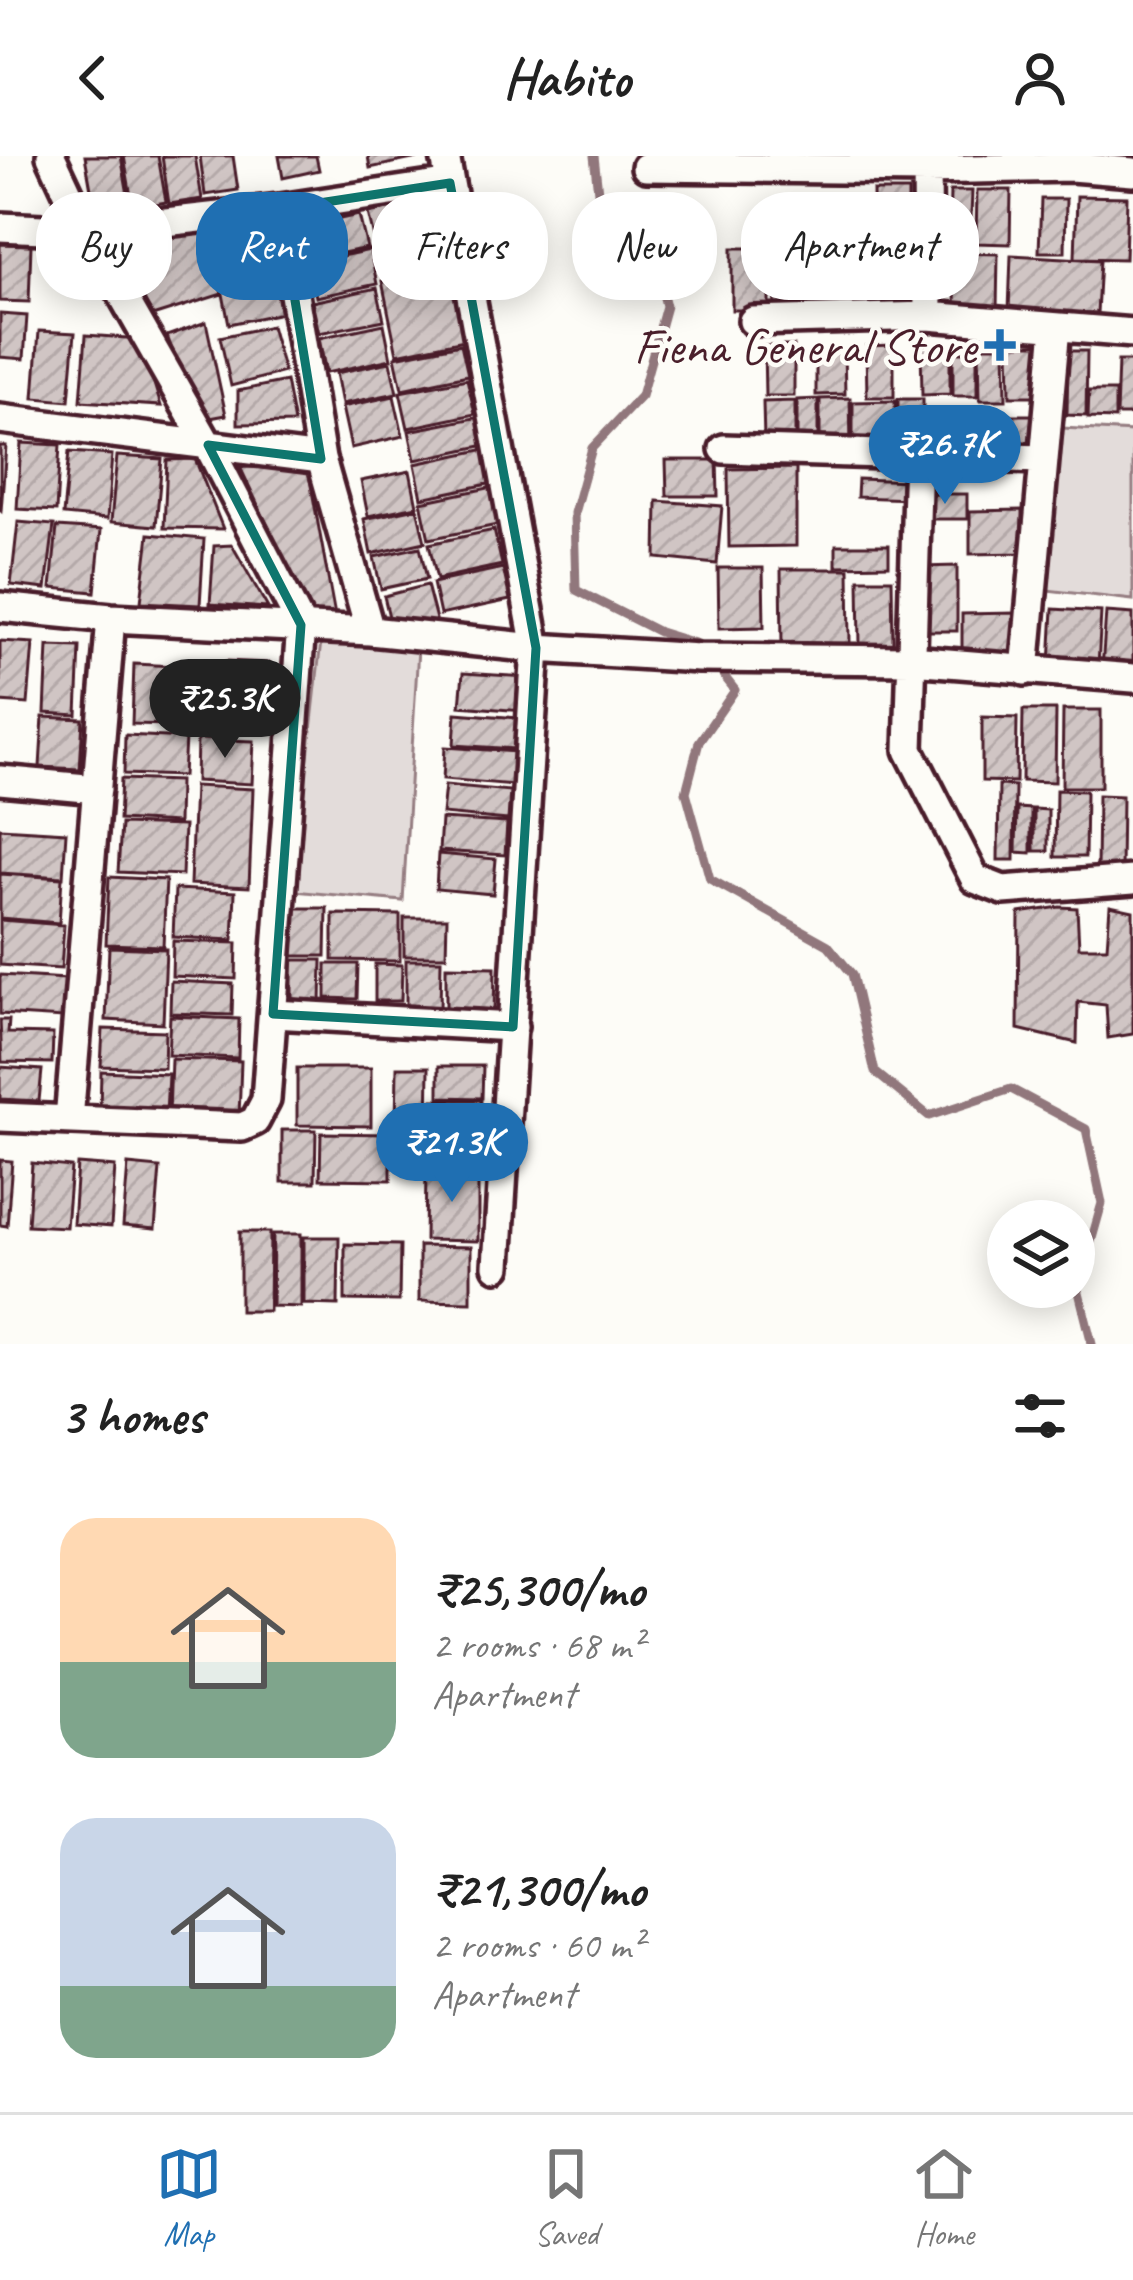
<!DOCTYPE html>
<html lang="en">
<head>
<meta charset="utf-8">
<style>
  :root { --surface:#fff; --page:#f6f6f6; --text:#222; --muted:#767676; --line:#e0e0e0; --accent:#1f6fb2 }
  body { margin:0; font-family:Caveat,sans-serif; background:var(--page); color:var(--text); height:100vh; display:flex; flex-direction:column; font-size:45px; white-space:nowrap }
  * { box-sizing:border-box; margin:0 }
  p { font-size:39px; color:var(--muted) }
  .icon { flex:none; width:66px; height:66px; fill:none; stroke:currentColor; stroke-width:2; stroke-linecap:round; stroke-linejoin:round }
  .map { position:relative; height:1188px; overflow:hidden }
  .details { display:flex; flex-direction:column; background:var(--surface); flex:1 }
  .details>* { flex:none }
  .guide { position:absolute; left:36px; top:36px; width:1062px; height:108px; display:flex; gap:24px }
  .controls { position:absolute; left:987px; top:1044px; display:grid; gap:24px }
  .controls a { display:grid; place-items:center; width:108px; height:108px; border-radius:50%; background:var(--surface); box-shadow:0 6px 30px #0003; font-size:60px }
  .price { position:absolute; translate:-50% -102px; padding:0 27px; border-radius:42px; background:var(--accent); color:#fff; font-size:39px; line-height:78px; filter:drop-shadow(0 3px 6px #0008) }
  .price::after { content:''; position:absolute; left:50%; top:72px; width:36px; height:27px; margin-left:-18px; background:inherit; clip-path:polygon(0 0,100% 0,50% 100%) }
  .price.selected { background:#222; color:#fff }
  ul { padding:0; list-style:none }
  li { display:flex; align-items:center; gap:36px; height:300px; padding:0 60px }
  li span { display:grid; place-items:center; flex:none; width:336px; height:240px; border-radius:36px; color:#555 }
  li>.icon { margin-inline-start:auto }
  span .icon { width:144px; height:144px; fill:#fffc; stroke-width:1 }
  li b { font-size:51px }
  h2 { display:flex; justify-content:space-between; align-items:center; height:144px; padding:0 60px; font-size:51px }
  .pill { padding:0 42px; border-radius:48px; background:var(--surface); box-shadow:0 6px 30px #0003; font-size:42px; line-height:108px }
  .pill.selected { background:var(--accent); color:#fff }
  header { display:flex; justify-content:space-between; align-items:center; height:156px; padding:0 60px; background:var(--surface); font-size:54px; font-weight:700 }
  .tabs { display:flex; justify-content:space-around; align-items:center; height:168px; border-top:3px solid var(--line); background:var(--surface); font-size:33px; color:var(--muted) }
  .tabs a { display:grid; justify-items:center; gap:6px }
  .tabs .selected { color:var(--accent) }
  .map>svg:first-child { display:block }
  .green { fill:#e3dcda; stroke:#967e82; stroke-width:3 }
  .lines { fill:none; stroke-linecap:round; stroke-linejoin:round }
  .stream { stroke:#91777b; stroke-width:9 }
  .building { fill:url(#building-hatch); stroke:#4a1f2b; stroke-width:3 }
  .minor-casing { stroke:#4a1f2b; stroke-width:36 }
  .minor { stroke:#fdfcf7; stroke-width:27 }
  .marked { fill:none; stroke:#0f766e; stroke-width:9; stroke-linejoin:round }
  .poi-dot { fill:#1f6fb2; stroke:#fdfcf7; stroke-width:4.5 }
  .labels { text-anchor:middle; stroke-width:9; stroke-linejoin:round; paint-order:stroke }
  .poi-label { font-size:51px; fill:#4a1f2b; stroke:#fdfcf7; text-anchor:end }
</style>
</head>
<body>
<header><svg class="icon" aria-label="back" viewBox="0 0 24 24"><path d="M15 5l-7 7 7 7"/></svg>Habito<svg class="icon" aria-label="person" viewBox="0 0 24 24"><circle cx="12" cy="8" r="4"/><path d="M4 21q1-7 8-7t8 7"/></svg></header>
<div class="map">
<svg width="1133" height="1188" viewBox="0 0 1133 1188">
  <defs>
    <pattern id="building-hatch" width="6" height="6" patternUnits="userSpaceOnUse" patternTransform="scale(3)"><rect width="6" height="6" fill="#d0c5c4"/><path d="M-1 1l2-2M0 6l6-6M5 7l2-2" fill="none" stroke="#b4a9a9"/></pattern>
  </defs>
  <rect width="100%" height="100%" fill="#fdfcf7"/>
  <filter id="ink" filterUnits="userSpaceOnUse"><feTurbulence type="fractalNoise" baseFrequency=".00833" numOctaves="2"/><feDisplacementMap in="SourceGraphic" scale="24" xChannelSelector="R" yChannelSelector="G"/><feConvolveMatrix kernelMatrix="1 2 1 2 8 2 1 2 1" color-interpolation-filters="sRGB"/></filter>
  <g filter="url(#ink)">
    <path class="green" d="M1062 272 1133 276V444L1047 434Z
      M322 476 418 492 403 745 293 735Z"/>
    <g class="lines">
      <path class="stream" d="M594 0 598 36 652 95 666 150 641 240 592 292 574 357 576 434 659 476 698 488 705 497
        M716 510 735 534 699 586 686 636 710 723 828 789 852 818 875 916 929 960 1011 933 1086 973 1102 1047 1078 1132 1092 1188"/>
    </g>
    <path class="building" d="M85 0H121L129 44 94 50Z
      M124 0H158L166 46 133 52Z
      M162 0H195L202 43 169 48Z
      M200 0H233L238 34 205 39Z
      M279 0H316L319 14 283 22Z
      M368 0H422V1L370 12Z
      M977 34H1011L1010 88 976 87Z
      M873 35H908V91H874Z
      M950 35H972L970 88H949Z
      M1077 40 1127 41 1125 103 1075 102Z
      M789 41H828V95H790V88L773 89V59H790Z
      M833 42H856V93L833 94Z
      M1041 43H1066L1065 96H1039Z
      M432 44 439 80 377 94 368 57Z
      M359 59 367 92 314 103 307 70Z
      M206 74 222 138 149 161 127 80Z
      M0 88 31 89 29 146 0 145Z
      M732 92H769V154H732Z
      M240 93 243 107 265 103 269 124 282 121 286 139 279 140 282 157 229 168 215 98Z
      M370 94 377 128 316 141 309 107Z
      M878 95H913V154H879Z
      M956 97 998 98 997 154 955 153Z
      M1011 99 1100 104 1097 157 1009 155Z
      M842 100V150H810L809 101Z
      M774 101H804L805 156H775Z
      M453 110 469 183 397 198 382 125Z
      M377 132 384 164 319 177 312 146Z
      M0 158 27 160 24 203 0 201Z
      M206 166 226 259 199 264 167 180Z
      M384 168 391 203 326 217 319 182Z
      M271 170 284 216 231 230 220 181Z
      M39 175 75 177 69 245 34 242Z
      M86 179 140 183 161 250 81 245Z
      M461 188 468 219 402 233 395 201Z
      M1009 188H1043L1044 240H1010Z
      M894 189V241H867L866 190Z
      M921 189H950V238L922 239Z
      M764 190H794V240H765Z
      M979 190H1005L1006 244H980Z
      M816 194H844L845 238 816 239Z
      M1068 195H1087L1086 260 1067 259Z
      M953 196H977V240H953Z
      M1118 205H1133V259H1116Z
      M390 206 397 237 342 248 336 217Z
      M467 223 475 258 408 272 400 236Z
      M286 225 294 267 238 268V235Z
      M1089 235H1115V263L1088 262Z
      M394 240 403 280 351 292 342 251Z
      M850 242 851 292 820 293V243Z
      M818 243V289H797V244Z
      M898 243H923V289H898Z
      M795 245V285H764L763 246Z
      M895 245 896 290 853 291V246Z
      M953 257H977V287H953Z
      M980 259H1005V289L980 290Z
      M1008 259H1033V293L1009 294Z
      M480 261 486 289 415 304 409 275Z
      M21 287 60 289 56 355 17 353Z
      M0 290H6L1 355 0 354Z
      M486 293 493 327 422 342 415 308Z
      M69 296 112 299 107 363 63 359Z
      M117 300 162 303 156 370 111 366Z
      M195 303 223 373 164 372 167 304Z
      M666 304H717L718 340H667Z
      M240 311 308 313 335 460 310 459Z
      M796 312V390L729 391 728 313Z
      M410 315 417 350 368 360 361 325Z
      M858 323 911 325 910 343 857 341Z
      M493 331 502 368 429 383 421 346Z
      M923 338H967V363H923Z
      M657 345 722 350 717 408 656 402Z
      M417 352 425 386 371 398 364 363Z
      M1022 354V397L970 398V355Z
      M18 366 54 369 46 433 11 429Z
      M57 371 101 374 95 436 51 432Z
      M494 374 502 409 437 423 429 388Z
      M149 378 204 383 200 449 141 446Z
      M232 389 268 452 210 448 214 390Z
      M836 389H889V409L836 410Z
      M420 391 427 423 381 433 374 401Z
      M957 410V475H922L921 411Z
      M503 412 510 444 440 459 433 427Z
      M718 412H763L764 471 719 472Z
      M781 413H849L850 488 782 489Z
      M859 423H892L893 488 860 489Z
      M427 429 438 471 389 461 384 440Z
      M1053 453 1101 456 1098 510 1050 508Z
      M1106 456 1133 458V515L1102 513Z
      M1015 457 1016 498 962 499V458Z
      M0 485 33 487 28 548 0 546Z
      M48 490 80 491 77 559 45 557Z
      M226 505 270 507 267 577 223 575Z
      M179 506 220 508 217 572 176 571Z
      M134 508 175 510 173 569 132 568Z
      M463 517 527 521 524 555 460 550Z
      M1023 554H1056L1055 626 1022 625Z
      M1063 554H1101V631H1062Z
      M456 557 518 562 516 593 454 589Z
      M43 561 83 563 80 613 40 611Z
      M982 561 1017 562 1016 626 982 625Z
      M125 579 185 582 183 620 124 618Z
      M197 583 254 585 252 628 196 625Z
      M445 591 517 596 514 629 443 623Z
      M121 623 179 625 178 667 119 664Z
      M445 629 510 635 508 664 442 658Z
      M999 629 1015 630 1014 704H998Z
      M194 630 253 633 249 731 190 728Z
      M1056 634 1086 635 1085 701H1055Z
      M1098 639 1122 640 1121 715H1097Z
      M1017 652 1031 653V697L1016 696Z
      M1034 653 1048 654V695H1034Z
      M441 663 507 667 505 699 439 695Z
      M121 668 184 670 182 719 118 716Z
      M0 672 66 676 63 721 0 717Z
      M438 698 496 703 493 738 436 733Z
      M0 718 62 722 59 767 0 762Z
      M109 721 166 724 163 790 106 788Z
      M175 733 235 736 233 784 173 781Z
      M1110 750 1133 755V878L1108 882 1106 849 1078 846 1077 887 1018 873 1019 757 1060 751 1077 752 1079 791H1107Z
      M290 752H327L326 800H290Z
      M333 758 400 759V805L333 804Z
      M404 762H447L446 800H404Z
      M0 764 64 769 61 813 0 809Z
      M173 785 237 787 236 823 172 820Z
      M109 791 166 793 163 867 106 864Z
      M292 804H322L321 847 292 846Z
      M406 804H441L440 853H406Z
      M326 808H358L357 843 326 842Z
      M375 808 402 809 401 845H375Z
      M446 810 495 811 494 858 446 857Z
      M0 819 66 823 63 862 0 858Z
      M171 825 233 828 232 859 170 857Z
      M170 860 239 863 238 902 168 899Z
      M0 864H9L8 877 53 878 52 907 2 906Z
      M103 873 165 875 164 912 101 910Z
      M171 903 241 905 239 962 169 960Z
      M439 910H483L482 942 439 941Z
      M0 911 42 914 39 945 0 943Z
      M397 911H429L428 973 396 972Z
      M297 912H371V970L297 969Z
      M101 915 168 918 166 958 100 955Z
      M433 944H481L480 979 432 978Z
      M282 974H316L315 1026H282Z
      M321 977 391 978V1024L320 1023Z
      M0 1004 12 1005 7 1070 0 1069Z
      M32 1007 71 1011 66 1071 28 1069Z
      M77 1008 115 1011 111 1071 73 1068Z
      M128 1009 160 1012 155 1073 123 1070Z
      M426 1013H478V1085L425 1084Z
      M240 1076H270L269 1155H240Z
      M273 1078H301V1151L272 1150Z
      M304 1081H339L338 1149 304 1148Z
      M345 1088 400 1089 399 1145 345 1144Z
      M419 1090 471 1091V1146L419 1145Z"/>
    <g class="lines">
      <defs>
        <path id="minor" d="M445 0 536 492 497 1110
          M927 0 928 160
          M646 11 927 14 1071 11 1133 16
          M280 53 321 303 370 475
          M0 71 86 75 280 53 450 27
          M753 165 928 160 1133 177
          M0 263 321 303
          M724 293 1042 303
          M918 299 909 594 975 723 1003 734 1133 724
          M0 451 111 462 370 475 536 492 699 502 911 504 1133 522
          M1025 515 1056 171
          M0 624 97 633
          M273 858 513 871
          M0 961 242 971 255 965 266 944 301 469 208 289 86 75 51 0
          M69 964 111 462"/>
      </defs>
      <use href="#minor" class="minor-casing"/>
      <use href="#minor" class="minor"/>
    </g>
  </g>
  <path class="marked" d="M450 27 536 492 513 871 273 858 301 469 208 289 321 303 280 53Z"/>
  <path class="poi-dot" d="M994 171h12v12h12v12h-12v12h-12v-12h-12v-12h12z"/>
  <g class="labels">
    <g class="poi-label">
      <text x="976" y="207">Fiena General Store</text>
    </g>
  </g>
</svg>
<div class="controls">
<a><svg class="icon" aria-label="layers" viewBox="0 0 24 24"><path d="M12 4l9 5-9 5-9-5zM3 14l9 5 9-5"/></svg></a>
</div>
<b class="price" style="left:945px;top:351px">₹26.7K</b>
<b class="price selected" style="left:225px;top:605px">₹25.3K</b>
<b class="price" style="left:452px;top:1049px">₹21.3K</b>
<div class="guide">
<a class="pill">Buy</a>
<a class="pill selected">Rent</a>
<a class="pill">Filters</a>
<a class="pill">New</a>
<a class="pill">Apartment</a>
</div>
</div>
<section class="details">
<h2>3 homes<svg class="icon" aria-label="filters" viewBox="0 0 24 24"><path d="M4 7h16M4 17h16"/><circle cx="9" cy="7" r="2"/><circle cx="15" cy="17" r="2"/></svg></h2>
<ul>
<li><span style="background:linear-gradient(#ffd9b3 60%,#7fa58c 0)"><svg class="icon" aria-label="home" viewBox="0 0 24 24"><path d="M3 11l9-7 9 7M6 9v11h12V9"/></svg></span><div><b>₹25,300/mo</b><p>2 rooms · 68 m²</p><p>Apartment</p></div></li>
<li><span style="background:linear-gradient(#c9d6e8 70%,#7fa58c 0)"><svg class="icon" aria-label="home" viewBox="0 0 24 24"><path d="M3 11l9-7 9 7M6 9v11h12V9"/></svg></span><div><b>₹21,300/mo</b><p>2 rooms · 60 m²</p><p>Apartment</p></div></li>
</ul>
</section>
<nav class="tabs">
<a class="selected"><svg class="icon" aria-label="map" viewBox="0 0 24 24"><path d="M3 6l6-2 6 2 6-2v14l-6 2-6-2-6 2zM9 4v14M15 6v14"/></svg>Map</a>
<a><svg class="icon" aria-label="saved" viewBox="0 0 24 24"><path d="M7 4h10v16l-5-4-5 4z"/></svg>Saved</a>
<a><svg class="icon" aria-label="home" viewBox="0 0 24 24"><path d="M3 11l9-7 9 7M6 9v11h12V9"/></svg>Home</a>
</nav>
</body>
</html>
